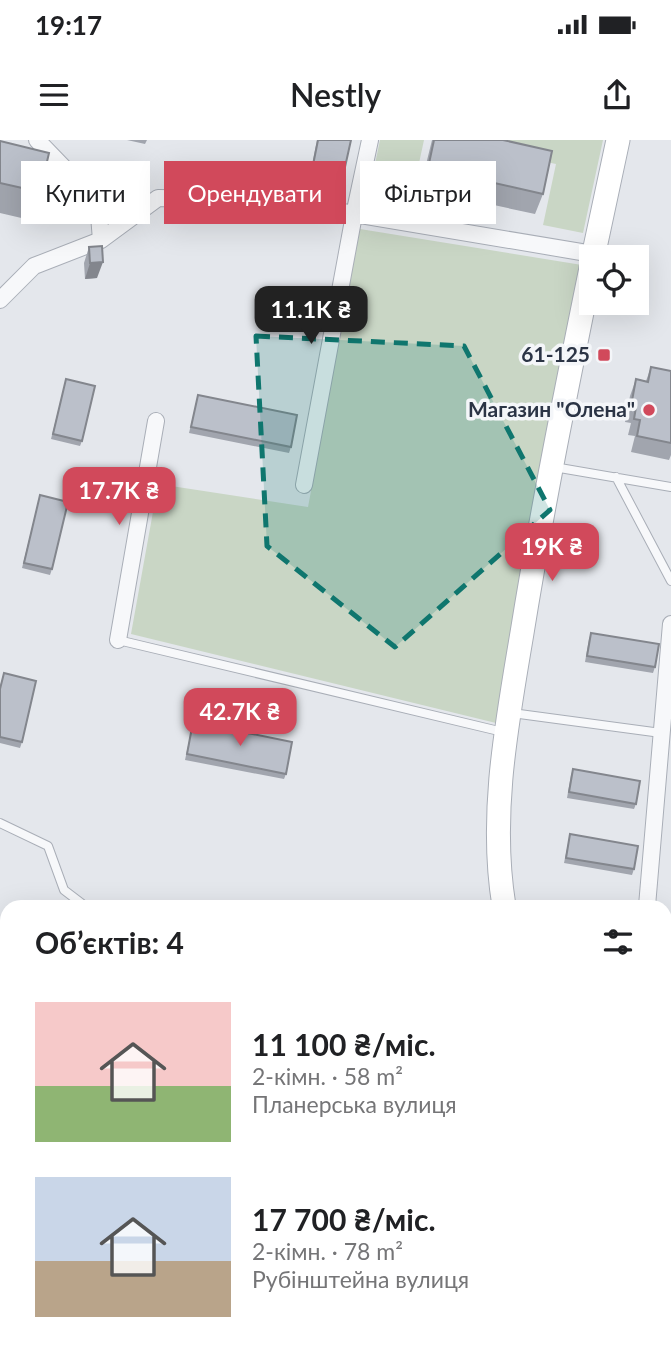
<!DOCTYPE html>
<html lang="uk">
<head>
<meta charset="utf-8">
<style>
  :root { --surface:#fff; --page:#f2f2f2; --text:#202124; --muted:#757577; --accent:#d1495b }
  body { margin:0; font-family:Lato,sans-serif; background:var(--page); color:var(--text); height:100vh; display:flex; flex-direction:column; font-size:26px; white-space:nowrap }
  * { box-sizing:border-box; margin:0 }
  p { font-size:23px; color:var(--muted) }
  .icon { flex:none; width:38px; height:38px; fill:none; stroke:currentColor; stroke-width:2; stroke-linecap:round; stroke-linejoin:round }
  .map { position:relative; flex:1; overflow:hidden }
  .drawer { position:absolute; left:0px; top:760px; width:672px; height:450px; display:flex; flex-direction:column; background:var(--surface); border-radius:21px 21px 0 0; box-shadow:0 7px 28px #0002 }
  .drawer>* { flex:none }
  .guide { position:absolute; left:21px; top:21px; width:630px; height:63px; display:flex; gap:14px }
  .tools { position:absolute; left:579px; top:105px; display:grid; gap:14px }
  .tools a { display:grid; place-items:center; width:70px; height:70px; border-radius:0px; background:var(--surface); box-shadow:0 7px 28px #0002; font-size:35px }
  .price { position:absolute; translate:-50% -60px; padding:0 16px; border-radius:14px; background:var(--accent); color:#fff; font-size:23px; line-height:46px; filter:drop-shadow(0 2px 4px #0008) }
  .price::after { content:''; position:absolute; left:50%; top:42px; width:21px; height:16px; margin-left:-10px; background:inherit; clip-path:polygon(0 0,100% 0,50% 100%) }
  .price.current { background:#222; color:#fff }
  ul { padding:0; list-style:none }
  li { display:flex; align-items:center; gap:21px; height:175px; padding:0 35px }
  li span { display:grid; place-items:center; flex:none; width:196px; height:140px; border-radius:0px; color:#555 }
  li>.icon { margin-inline-start:auto }
  span .icon { width:84px; height:84px; fill:#fffc; stroke-width:1 }
  li b { font-size:30px }
  h2 { display:flex; justify-content:space-between; align-items:center; height:84px; padding:0 35px; font-size:30px }
  .tag { padding:0 24px; border-radius:0px; background:var(--surface); box-shadow:0 7px 28px #0002; font-size:24px; line-height:63px }
  .tag.current { background:var(--accent); color:#fff }
  .status { display:flex; justify-content:space-between; align-items:center; height:49px; padding:0 35px; background:var(--surface); direction:ltr }
  .status svg { height:19px; fill:currentColor }
  header { display:flex; justify-content:space-between; align-items:center; height:91px; padding:0 35px; background:var(--surface); font-size:32px; font-weight:600 }
  .map>svg:first-child { display:block }
  .built { fill:#d2d6de }
  .green { fill:#c9d6c5 }
  .lines { fill:none; stroke-linecap:round; stroke-linejoin:round }
  .lane-casing { stroke:#a9aeb7; stroke-width:10 }
  .street-casing { stroke:#a9aeb7; stroke-width:18 }
  .secondary-casing { stroke:#a9aeb7; stroke-width:25 }
  .lane { stroke:#f7f8fa; stroke-width:8 }
  .street { stroke:#f7f8fa; stroke-width:16 }
  .secondary { stroke:#fff; stroke-width:23 }
  .rail-casing { stroke:#7d8696; stroke-width:8 }
  .rail { stroke:#f4f6f9; stroke-width:5; stroke-dasharray:16; stroke-linecap:butt }
  .wall { fill:#a1a5ae }
  .shaded-wall { fill:#83868d }
  .building { fill:#bbc0ca; stroke:#83868d; stroke-width:2 }
  .marked { fill:#0f766e; fill-opacity:0.2; stroke:#0f766e; stroke-width:5; stroke-dasharray:14 9; stroke-linejoin:round }
  .poi-dot { fill:#d1495b; stroke:#f4f6f9; stroke-width:2.5 }
  .labels { text-anchor:middle; stroke-width:7; stroke-linejoin:round; paint-order:stroke }
  .poi-label { font-size:21px; font-weight:bold; fill:#2b3445; stroke:#f4f6f9; text-anchor:end }
</style>
</head>
<body>
<div class="status"><b>19:17</b><svg viewBox="0 0 49 12"><path d="M0 12V9h3v3zM5 12V6h3v6zM10 12V3h3v9zM15 12V0h3v12zM26 1h20v11H26zM47 4h2v5h-2z"/></svg></div>
<header><svg class="icon" aria-label="menu" viewBox="0 0 24 24"><path d="M4 6h16M4 12h16M4 18h16"/></svg>Nestly<svg class="icon" aria-label="share" viewBox="0 0 24 24"><path d="M12 15V3M7 8l5-5 5 5M5 13v7h14v-7"/></svg></header>
<div class="map">
<svg width="671" height="1208" viewBox="0 0 671 1208">
  <rect width="100%" height="100%" fill="#e4e7ec"/>
  <path class="built" d="M665 821H671V948L665 950Z"/>
  <path class="green" d="M380 0H424L410 65 368 57Z
    M441 0H603L583 93 543 85 556 24Z
    M360 89 582 125 496 583 131 494 158 344 308 367Z
    M54 1202H98L89 1208H53Z"/>
  <g class="lines">
    <defs>
      <path id="lane" d="M554 327 671 347
        M616 337 671 441
        M118 500 503 592
        M512 573 661 593
        M0 683 48 706 64 750 85 766
        M26 1208 32 1202"/>
      <path id="street" d="M37 0 98 63 101 100
        M0 160 34 126 101 100 158 58 271 60 593 114
        M304 345 354 75 370 0
        M118 500 156 281
        M647 766 671 484
        M665 811H671
        M0 815 7 813
        M665 950 671 948
        M665 1169 671 1150
        M653 1208 655 1202"/>
      <path id="secondary" d="M593 117 618 0
        M504 766C489 675 507 583 522 493 542 369 567 246 592 123
        M499 1208 500 1202"/>
    </defs>
    <use href="#lane" class="lane-casing"/>
    <use href="#street" class="street-casing"/>
    <use href="#secondary" class="secondary-casing"/>
    <use href="#lane" class="lane"/>
    <use href="#street" class="street"/>
    <use href="#secondary" class="secondary"/>
    <defs>
      <path id="rail" d="M665 887 671 884
        M0 1099 7 1097
        M108 1208 117 1202"/>
    </defs>
    <use href="#rail" class="rail-casing"/>
    <use href="#rail" class="rail"/>
  </g>
  <path class="wall" d="M127 0H147L145 4Z
    M317 0H351L341 42 310 35Z
    M432 0H503L543 54 535 74 420 49Z
    M0 1 40 52 30 80 0 73Z
    M89 107 97 138 85 139 84 123Z
    M651 227 671 231V315L669 320 631 312 635 296 628 295 631 283 625 282 630 256 636 239 646 241Z
    M66 239 82 301 80 306 51 299Z
    M198 255 291 307 289 313 189 293Z
    M40 355 52 429 50 435 22 428Z
    M591 493 655 527 653 533 585 522 589 499Z
    M4 533 22 602 20 608 0 603V546Z
    M193 582 286 634 284 639 185 620Z
    M573 629 636 664 634 669 567 658 571 635Z
    M570 694 634 729 632 735 564 723Z"/>
  <path class="shaded-wall" d="M103 122 97 138 85 139 90 123Z"/>
  <path class="building" d="M318 0H351L343 36 312 30Z
    M434 0H503L552 11 543 54 428 28Z
    M0 1 49 13 40 52 0 43Z
    M102 106 103 122 90 123 89 107Z
    M651 227 671 231V303L637 296 640 280 634 279 636 267 631 266 636 239 648 242Z
    M66 239 95 246 82 301 53 294Z
    M198 255 297 275 291 307 191 287Z
    M40 355 68 362 52 429 24 423Z
    M591 493 659 504 655 527 587 516Z
    M4 533 36 541 22 602 0 597V549Z
    M193 582 292 602 286 634 187 614Z
    M573 629 640 641 636 664 569 652Z
    M570 694 638 706 634 729 566 718Z
    M303 1202 305 1208H290Z"/>
  <path class="marked" d="M256 196 464 206 550 370 395 507 267 406Z"/>
  <g class="poi-dot">
    <rect x="597" y="208" width="14" height="14" rx="3.5"/>
    <circle cx="649" cy="270" r="7"/>
  </g>
  <g class="labels">
    <g class="poi-label">
      <text x="590" y="222">61-125</text>
      <text x="635" y="277">Магазин "Олена"</text>
    </g>
  </g>
</svg>
<div class="tools">
<a><svg class="icon" aria-label="locate" viewBox="0 0 24 24"><circle cx="12" cy="12" r="6"/><path d="M12 2v4M12 18v4M2 12h4M18 12h4"/></svg></a>
</div>
<b class="price current" style="left:311px;top:206px">11.1K ₴</b>
<b class="price" style="left:119px;top:387px">17.7K ₴</b>
<b class="price" style="left:552px;top:443px">19K ₴</b>
<b class="price" style="left:240px;top:608px">42.7K ₴</b>
<div class="guide">
<a class="tag">Купити</a>
<a class="tag current">Орендувати</a>
<a class="tag">Фільтри</a>
</div>
<section class="drawer">
<h2>Об’єктів: 4<svg class="icon" aria-label="filters" viewBox="0 0 24 24"><path d="M4 7h16M4 17h16"/><circle cx="9" cy="7" r="2"/><circle cx="15" cy="17" r="2"/></svg></h2>
<ul>
<li><span style="background:linear-gradient(#f6c9c9 60%,#8fb573 0)"><svg class="icon" aria-label="home" viewBox="0 0 24 24"><path d="M3 11l9-7 9 7M6 9v11h12V9"/></svg></span><div><b>11 100 ₴/міс.</b><p>2-кімн. · 58 m²</p><p>Планерська вулиця</p></div></li>
<li><span style="background:linear-gradient(#c9d6e8 60%,#b9a48a 0)"><svg class="icon" aria-label="home" viewBox="0 0 24 24"><path d="M3 11l9-7 9 7M6 9v11h12V9"/></svg></span><div><b>17 700 ₴/міс.</b><p>2-кімн. · 78 m²</p><p>Рубінштейна вулиця</p></div></li>
</ul>
</section>
</div>
</body>
</html>
